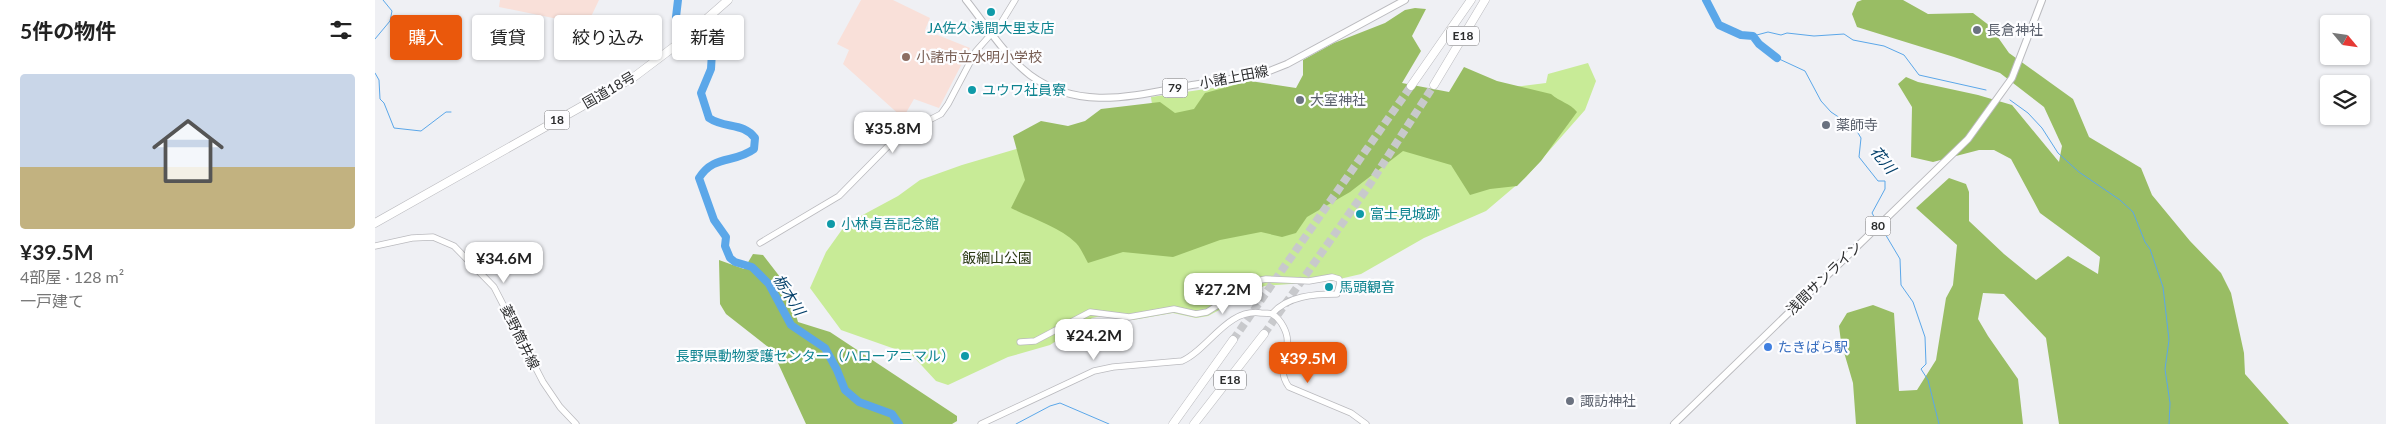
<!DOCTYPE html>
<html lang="ja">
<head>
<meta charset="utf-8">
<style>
  :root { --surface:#fff; --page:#f2f2f2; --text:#222; --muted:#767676; --line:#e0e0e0; --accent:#ea580c }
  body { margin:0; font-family:Lato,"Noto Sans JP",sans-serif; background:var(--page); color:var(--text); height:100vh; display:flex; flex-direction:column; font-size:19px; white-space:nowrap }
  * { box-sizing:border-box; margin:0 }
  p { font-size:16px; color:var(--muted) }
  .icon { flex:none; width:28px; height:28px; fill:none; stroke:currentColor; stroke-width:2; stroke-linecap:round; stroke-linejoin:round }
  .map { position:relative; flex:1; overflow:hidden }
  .panel { display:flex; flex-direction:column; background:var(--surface); width:375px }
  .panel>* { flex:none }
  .banner { position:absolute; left:15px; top:15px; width:475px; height:45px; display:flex; gap:10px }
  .needle { width:32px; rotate:119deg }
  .controls { position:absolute; left:1945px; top:15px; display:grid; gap:10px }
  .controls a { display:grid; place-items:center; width:50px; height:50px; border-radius:5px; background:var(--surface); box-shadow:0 1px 4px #0004; font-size:25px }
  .price { position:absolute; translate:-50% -42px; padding:0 11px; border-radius:10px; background:#fff; color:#222; font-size:16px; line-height:32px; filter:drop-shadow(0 1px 2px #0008) }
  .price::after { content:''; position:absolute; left:50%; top:30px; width:15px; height:11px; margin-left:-8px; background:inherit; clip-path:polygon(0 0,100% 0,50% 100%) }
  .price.active { background:var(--accent); color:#fff }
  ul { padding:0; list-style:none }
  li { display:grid; align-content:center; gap:10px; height:265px; padding:0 20px }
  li+li { border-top:1px solid var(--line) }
  li span { display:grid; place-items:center; height:155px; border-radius:5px; color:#555 }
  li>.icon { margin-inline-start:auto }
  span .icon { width:90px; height:90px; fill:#fffc; stroke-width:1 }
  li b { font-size:21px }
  h2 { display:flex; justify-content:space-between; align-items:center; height:60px; padding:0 20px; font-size:21px }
  .chip { padding:0 18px; border-radius:5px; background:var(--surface); box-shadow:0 1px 4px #0004; font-size:18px; line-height:45px }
  .chip.active { background:var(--accent); color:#fff }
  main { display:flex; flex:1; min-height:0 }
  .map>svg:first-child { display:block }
  .education { fill:#f9e0d9 }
  .green { fill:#c8eb97 }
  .forest { fill:#99bd64 }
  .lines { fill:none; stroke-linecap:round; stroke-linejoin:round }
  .stream { stroke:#5ba7e9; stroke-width:1 }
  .river { stroke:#5ba7e9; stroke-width:8 }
  .highway-tunnel { stroke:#c8c9cc; stroke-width:8; stroke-dasharray:8 4; stroke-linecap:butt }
  .secondary-casing { stroke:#bababe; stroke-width:7 }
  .primary-casing { stroke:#bababe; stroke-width:8 }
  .highway-casing { stroke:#bababe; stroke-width:9 }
  .secondary { stroke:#fff; stroke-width:5.5 }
  .primary { stroke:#fff; stroke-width:6 }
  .highway { stroke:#fff; stroke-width:8 }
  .culture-dot { fill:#0f9aa8; stroke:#fdfdff; stroke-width:2 }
  .worship-dot { fill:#6b7280; stroke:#fdfdff; stroke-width:2 }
  .education-dot { fill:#8d6e63; stroke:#fdfdff; stroke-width:2 }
  .shop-dot { fill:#3f7fe0; stroke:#fdfdff; stroke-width:2 }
  .labels { text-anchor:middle; stroke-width:4.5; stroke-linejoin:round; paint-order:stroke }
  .shield { fill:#fdfdff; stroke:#6b6b6d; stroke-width:1 }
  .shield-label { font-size:12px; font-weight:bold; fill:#2c2d2e }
  .culture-label { font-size:14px; fill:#0d838f; stroke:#fdfdff; text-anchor:start }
  .worship-label { font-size:14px; fill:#5b616d; stroke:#fdfdff; text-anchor:start }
  .education-label { font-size:14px; fill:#785e54; stroke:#fdfdff; text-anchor:start }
  .street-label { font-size:14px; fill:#2c2d2e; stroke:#fdfdff }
  .park-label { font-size:14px; fill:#293712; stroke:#fdfdff }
  .shop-label { font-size:14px; fill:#366cbe; stroke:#fdfdff; text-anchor:start }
  .water-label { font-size:15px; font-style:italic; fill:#04406a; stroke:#fdfdff }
</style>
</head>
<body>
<main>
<section class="panel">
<h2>5件の物件<svg class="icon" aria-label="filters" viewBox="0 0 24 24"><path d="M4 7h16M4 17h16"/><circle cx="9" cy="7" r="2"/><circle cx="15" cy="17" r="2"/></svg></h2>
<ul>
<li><span style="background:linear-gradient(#c9d6e8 60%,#c2b280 0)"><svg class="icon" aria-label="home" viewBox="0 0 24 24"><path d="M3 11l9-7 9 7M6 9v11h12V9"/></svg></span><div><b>¥39.5M</b><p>4部屋 · 128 m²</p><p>一戸建て</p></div></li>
</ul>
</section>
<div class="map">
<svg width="2011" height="424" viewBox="0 0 2011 424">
  <rect width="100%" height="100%" fill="#eff0f4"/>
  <path class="education" d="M125 0H224L212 25 124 7Z
    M486 0H518L555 18 550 30 595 48 564 108 539 99 528 118 468 64 474 50 462 44Z"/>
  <path class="green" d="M1213 63 1221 81 1210 110 1151 177 1111 211 1049 238 986 274 956 281 889 286 833 316 821 318 798 313 758 320 726 316 717 318 675 345 633 357 573 385 561 381 537 355 466 330 435 288 451 252 471 224 523 196 545 180 587 165 645 148 781 136 776 97 872 83 1002 104 1171 83 1173 74Z"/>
  <path class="forest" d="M1487 0H1528L1553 14 1598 13 1615 26 1634 53 1698 99 1714 137 1766 168 1777 195 1815 241 1846 273 1856 293 1869 353 1870 374 1914 424H1684L1671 338 1629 294 1608 293 1603 319 1613 336 1643 379 1648 424H1481L1478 383 1466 342 1464 326 1472 313 1498 305 1519 313 1524 391 1542 390 1561 360 1571 298 1578 285 1582 245 1541 208 1574 178 1591 184 1594 192V221L1629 254 1661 280 1693 256 1723 274 1725 257 1665 213 1636 159 1619 150H1604L1558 162 1536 157 1537 107 1523 84 1531 77 1543 82 1603 95 1637 105 1684 162 1687 146 1669 107 1625 73 1579 57 1482 27 1477 14 1482 2Z
    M1040 8 1051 9 1037 36 1046 51 1027 83 1074 92 1089 67 1122 81 1176 94C1185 102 1195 103 1202 112L1166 161 1142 186 1115 189 1095 195 1076 165 1028 151 975 192 932 217 921 233 907 237 886 232 845 240 798 257 748 252 713 263C709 256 706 248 701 243 685 227 656 218 636 208L650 180 638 136 666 121 693 126 710 121 726 109 785 102 800 113 819 109 830 93 875 81 921 88 928 75V60L959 43 1010 23 1030 10Z
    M378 254 388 255 412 286 423 322 455 332 582 416V421L577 424H431L397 350 351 314 345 304 344 260 369 269Z"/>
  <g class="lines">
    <path class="stream" d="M1378 36 1393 32 1406 35 1412 33 1439 36 1469 34 1478 40 1509 46 1529 55 1544 75 1611 90
      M0 39 15 21 17 11 8 0
      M1402 58 1430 71 1446 101 1456 112 1480 128 1486 138 1484 157 1503 181H1510V189L1497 213 1502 222
      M0 73 4 80 5 99 9 103 19 128 46 131 71 112H76
      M1635 100 1653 113 1667 128 1683 153 1704 172 1745 200 1758 212 1770 242 1775 249 1788 287 1794 340 1790 369 1795 403 1794 424
      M1506 227 1525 259 1526 285 1538 302 1550 337 1551 364 1546 369 1553 380 1564 424
      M641 424 675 406 685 403 734 424"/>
    <path class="river" d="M303 0 301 17 327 37 337 52 336 69 326 93 334 118C350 129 368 122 380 138L379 149C359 164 339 154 324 178L339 220 351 237 350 246 355 258 360 262 377 267 394 284 416 325 450 348 462 370 470 390 484 402 517 414 524 424
      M1331 0 1344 25 1366 35 1378 36 1384 44 1402 58"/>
    <path class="highway-tunnel" d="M889 334 993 187 1059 85
      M858 340 1036 86"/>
    <defs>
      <path id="secondary" d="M385 243 464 196 523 136 566 114 573 104 601 51 626 23 640 0
        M0 246 37 238 58 237 79 246 119 287 168 382 185 407 201 424
        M645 342 660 341 715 312 754 317 799 309 821 314 832 312 881 281 891 279 934 281 957 277 964 279 965 283 962 294C939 294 912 296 897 314
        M606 424 719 371 738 367 807 361C833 350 852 308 886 313 889 313 894 313 897 314 906 319 914 334 912 344 910 360 903 372 914 387L976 413 991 424"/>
      <path id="primary" d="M591 0C611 25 630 56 655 75 705 112 761 95 817 85 842 81 868 78 892 72L912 64 1030 0
        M1299 424 1593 139 1637 78 1667 0"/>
      <path id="highway" d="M1059 85 1110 0
        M1036 86 1096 0
        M0 223 259 77 304 43 353 0
        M798 424 858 340
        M819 424 889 334"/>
    </defs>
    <use href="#secondary" class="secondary-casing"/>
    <use href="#primary" class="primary-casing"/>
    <use href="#highway" class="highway-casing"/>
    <use href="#secondary" class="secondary"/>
    <use href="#primary" class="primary"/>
    <use href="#highway" class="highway"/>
  </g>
  <g class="culture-dot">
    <circle cx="616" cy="12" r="5"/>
    <circle cx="597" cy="90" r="5"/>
    <circle cx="985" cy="214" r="5"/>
    <circle cx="456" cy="224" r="5"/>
    <circle cx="954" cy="287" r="5"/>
    <circle cx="590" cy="356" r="5"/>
  </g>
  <g class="worship-dot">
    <circle cx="1602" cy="30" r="5"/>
    <circle cx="925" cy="100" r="5"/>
    <circle cx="1451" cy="125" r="5"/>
    <circle cx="1195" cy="401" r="5"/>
  </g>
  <circle class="education-dot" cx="531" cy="57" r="5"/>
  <circle class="shop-dot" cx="1393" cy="347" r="5"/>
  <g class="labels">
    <g class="shield">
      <rect x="1072" y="26.5" width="32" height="19" rx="4"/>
      <rect x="787.5" y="78.5" width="25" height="19" rx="4"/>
      <rect x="169.5" y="110.5" width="25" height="19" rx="4"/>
      <rect x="1490.5" y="216.5" width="25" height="19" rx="4"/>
      <rect x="839" y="370.5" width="32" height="19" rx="4"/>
    </g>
    <g class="shield-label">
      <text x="1088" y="40">E18</text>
      <text x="800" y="92">79</text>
      <text x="182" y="124">18</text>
      <text x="1503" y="230">80</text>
      <text x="855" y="384">E18</text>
    </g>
    <g class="culture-label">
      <text x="616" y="33" text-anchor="middle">JA佐久浅間大里支店</text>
      <text x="607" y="95">ユウワ社員寮</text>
      <text x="995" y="219">富士見城跡</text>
      <text x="466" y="229">小林貞吾記念館</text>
      <text x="964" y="292">馬頭観音</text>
      <text x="580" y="361" text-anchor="end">長野県動物愛護センター（ハローアニマル）</text>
    </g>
    <g class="worship-label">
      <text x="1612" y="35">長倉神社</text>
      <text x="935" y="105">大室神社</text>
      <text x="1461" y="130">薬師寺</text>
      <text x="1205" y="406">諏訪神社</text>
    </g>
    <g class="education-label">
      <text x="541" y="62">小諸市立水明小学校</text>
    </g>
    <g class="street-label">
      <text transform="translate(859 77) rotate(-11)" y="5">小諸上田線</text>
      <text transform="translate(234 90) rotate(-30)" y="5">国道18号</text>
      <text transform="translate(1449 278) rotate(-44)" y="5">浅間サンライン</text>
      <text transform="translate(145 337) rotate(64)" y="5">菱野筒井線</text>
    </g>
    <g class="park-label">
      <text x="622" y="263">飯綱山公園</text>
    </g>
    <g class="shop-label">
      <text x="1403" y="352">たきばら駅</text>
    </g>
    <g class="water-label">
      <text transform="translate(1508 160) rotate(51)" y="5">花川</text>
      <text transform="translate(414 295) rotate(58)" y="5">栃木川</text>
    </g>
  </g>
</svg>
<div class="controls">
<a><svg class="needle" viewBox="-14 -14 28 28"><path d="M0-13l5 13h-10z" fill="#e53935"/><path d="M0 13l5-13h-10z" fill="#767676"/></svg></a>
<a><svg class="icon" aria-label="layers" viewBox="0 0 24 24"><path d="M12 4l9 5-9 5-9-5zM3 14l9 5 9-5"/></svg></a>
</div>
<b class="price" style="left:518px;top:154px">¥35.8M</b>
<b class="price" style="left:129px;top:284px">¥34.6M</b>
<b class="price" style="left:848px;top:315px">¥27.2M</b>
<b class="price" style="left:719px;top:361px">¥24.2M</b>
<b class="price active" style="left:933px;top:384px">¥39.5M</b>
<div class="banner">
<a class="chip active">購入</a>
<a class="chip">賃貸</a>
<a class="chip">絞り込み</a>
<a class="chip">新着</a>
</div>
</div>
</main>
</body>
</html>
